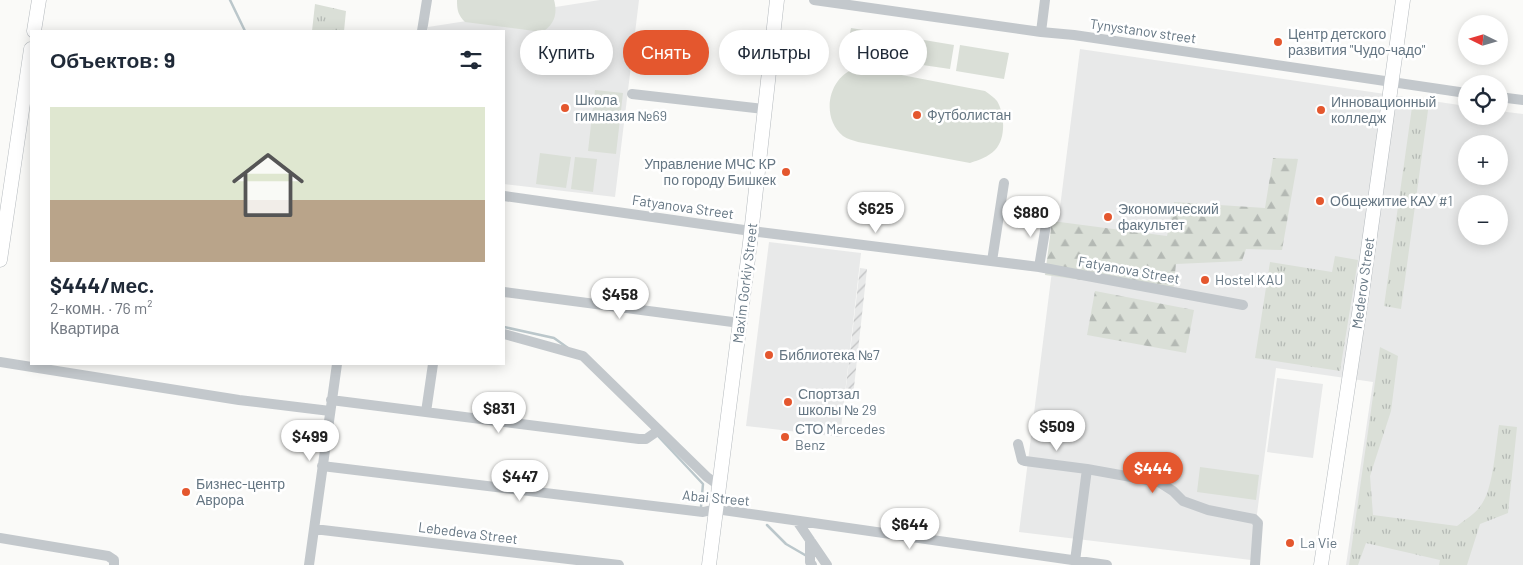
<!DOCTYPE html>
<html lang="ru">
<head>
<meta charset="utf-8">
<style>
  :root { --surface:#fff; --page:#f6f6f7; --text:#1f2937; --muted:#747a83; --line:#e0e1e3; --accent:#e4572e }
  body { margin:0; font-family:Barlow,sans-serif; background:var(--page); color:var(--text); height:100vh; display:flex; flex-direction:column; font-size:19px; white-space:nowrap }
  * { box-sizing:border-box; margin:0 }
  p { font-size:16px; color:var(--muted) }
  .icon { flex:none; width:28px; height:28px; fill:none; stroke:currentColor; stroke-width:2; stroke-linecap:round; stroke-linejoin:round }
  .map { position:relative; flex:1; overflow:hidden }
  .panel { position:absolute; left:30px; top:30px; width:475px; height:335px; display:flex; flex-direction:column; background:var(--surface); border-radius:0px; box-shadow:0 2px 12px #0003 }
  .panel>* { flex:none }
  .banner { position:absolute; left:520px; top:30px; width:475px; height:45px; display:flex; gap:10px }
  .needle { width:32px; rotate:275deg }
  .tools { position:absolute; left:1458px; top:15px; display:grid; gap:10px }
  .tools a { display:grid; place-items:center; width:50px; height:50px; border-radius:50%; background:var(--surface); box-shadow:0 2px 12px #0003; font-size:25px }
  .price { position:absolute; translate:-50% -42px; padding:0 11px; border-radius:18px; background:#fff; color:#222; font-size:16px; line-height:32px; filter:drop-shadow(0 1px 2px #0008) }
  .price::after { content:''; position:absolute; left:50%; top:30px; width:15px; height:11px; margin-left:-8px; background:inherit; clip-path:polygon(0 0,100% 0,50% 100%) }
  .price.active { background:var(--accent); color:#fff }
  ul { padding:0; list-style:none }
  li { display:grid; align-content:center; gap:10px; height:265px; padding:0 20px }
  li+li { border-top:1px solid var(--line) }
  li span { display:grid; place-items:center; height:155px; border-radius:0px; color:#555 }
  li>.icon { margin-inline-start:auto }
  span .icon { width:90px; height:90px; fill:#fffc; stroke-width:1 }
  li b { font-size:21px }
  h2 { display:flex; justify-content:space-between; align-items:center; height:60px; padding:0 20px; font-size:21px }
  .tag { padding:0 18px; border-radius:22px; background:var(--surface); box-shadow:0 2px 12px #0003; font-size:18px; line-height:45px }
  .tag.active { background:var(--accent); color:#fff }
  .map>svg:first-child { display:block }
  .built { fill:#e8e9e9; fill-rule:evenodd }
  .industrial { fill:url(#industrial-furrows) }
  .grass { fill:url(#grass-tufts) }
  .forest { fill:url(#forest-firs) }
  .pitch { fill:#dadfd7 }
  .lines { fill:none; stroke-linecap:round; stroke-linejoin:round }
  .stream { stroke:#bbc7cb; stroke-width:2.5 }
  .major-casing { stroke:#b5babe; stroke-width:15 }
  .minor { stroke:#c3c8cc; stroke-width:10 }
  .major { stroke:#fff; stroke-width:14 }
  .poi-dot { fill:#e4572e; stroke:#fff; stroke-width:2 }
  .labels { text-anchor:middle; stroke-width:5; stroke-linejoin:round; paint-order:stroke }
  .street-label { font-size:14px; fill:#657683; stroke:#fff }
  .poi-label { font-size:14px; fill:#657683; stroke:#fff; text-anchor:start }
</style>
</head>
<body>
<div class="map">
<svg width="1523" height="565" viewBox="0 0 1523 565">
  <defs>
    <pattern id="industrial-furrows" width="10" height="10" patternUnits="userSpaceOnUse" patternTransform="scale(1.25)"><rect width="10" height="10" fill="#e8e9e9"/><path d="M-1 1l2-2M0 10L10 0M9 11l2-2" fill="none" stroke="#c0c1c2"/></pattern>
    <pattern id="grass-tufts" width="24" height="20" patternUnits="userSpaceOnUse" patternTransform="scale(1.25)"><rect width="24" height="20" fill="#dadfd7"/><path d="M3 7l-1-3M5 7V3M7 7l1-3M15 17l-1-3M17 17v-4M19 17l1-3" fill="none" stroke="#b4b9b4"/></pattern>
    <pattern id="forest-firs" width="22" height="20" patternUnits="userSpaceOnUse" patternTransform="scale(1.25)"><rect width="22" height="20" fill="#dadfd7"/><path d="M5 1l3.5 6h-7zM16 11l3.5 6h-7z" fill="#b4b9b4"/></pattern>
  </defs>
  <rect width="100%" height="100%" fill="#fafaf8"/>
  <path class="built" d="M600 0H639L615 197 504 184V31H428V27Z
    M1080 49 1466 106V116H1499V111L1523 114V565H1346L1373 382 1276 368 1251 560 1019 532ZM1466 144H1499V176H1466ZM1466 204H1499V236H1466Z
    M769 242 861 253 840 437 746 426Z
    M1277 378 1323 384 1313 458 1267 452Z"/>
  <path class="industrial" d="M860 268 867 269 853 396 845 395Z"/>
  <path class="grass" d="M315 4 346 11 344 31H312Z
    M1413 100 1429 103 1401 309 1384 306Z
    M1335 256 1358 260 1340 371 1255 358 1270 262 1332 272Z
    M1380 347 1398 356 1391 411 1370 476 1373 515 1457 526C1466 519 1477 513 1483 502 1493 487 1496 444 1499 425L1517 427 1508 513 1480 524 1467 565H1439L1440 560 1366 543 1358 565H1349Z"/>
  <path class="forest" d="M1273 158 1298 159 1282 250 1246 249 1242 261 1176 264 1173 292 1045 275 1052 221 1167 236 1174 202 1265 208Z
    M1095 291 1194 310 1186 353 1087 335Z"/>
  <path class="pitch" d="M457 0H554C558 14 554 25 542 32L465 22C458 15 457 10 457 0Z
    M851 28 900 36 895 62 846 53Z
    M906 37 954 45 950 69 902 62Z
    M960 45 1009 53 1004 79 956 71Z
    M860 67 985 91C989 94 994 97 997 101 1005 114 1006 139 995 150 988 157 979 160 970 163L858 142C853 140 847 139 843 136 819 116 829 73 860 67Z
    M595 90 623 93 616 154 588 151Z
    M540 153 571 157 566 188 536 184Z
    M575 157 597 159 593 192 571 189Z
    M1200 467 1259 475 1256 500 1197 492Z"/>
  <g class="lines">
    <path class="stream" d="M230 0 245 31
      M504 327 554 338 568 348
      M658 436 703 484 701 507
      M767 525 786 544 805 555"/>
    <defs>
      <path id="major" d="M34 31 39 0
        M0 260 31 49
        M709 565 750 243 777 0
        M1321 565 1360 307 1403 0"/>
    </defs>
    <use href="#major" class="major-casing"/>
    <path class="minor" d="M814 0 1041 32 1074 35 1466 93
      M422 31 427 0
      M1041 32 1045 0
      M632 94 764 109
      M1499 97 1523 100
      M504 196 751 231 1039 267 1243 305
      M992 261 1004 183
      M1039 267 1048 213
      M504 292 740 323
      M504 334 583 356 707 477 720 486
      M0 362 239 400 330 411
      M331 400 639 439H646L659 430
      M426 412 433 364
      M1018 444 1022 460 1025 461 1087 469
      M322 466 703 512 716 509 1107 565
      M797 521 827 565
      M314 529 619 565
      M0 538 108 556 114 560V565
      M810 540V562L812 565
      M1075 561 1087 469 1159 482 1173 491 1183 501 1208 510 1254 519 1258 523 1255 565
      M309 565 337 364"/>
    <use href="#major" class="major"/>
  </g>
  <g class="poi-dot">
    <circle cx="1278" cy="42" r="5"/>
    <circle cx="565" cy="108" r="5"/>
    <circle cx="1321" cy="110" r="5"/>
    <circle cx="917" cy="115" r="5"/>
    <circle cx="786" cy="172" r="5"/>
    <circle cx="1320" cy="201" r="5"/>
    <circle cx="1108" cy="217" r="5"/>
    <circle cx="1205" cy="280" r="5"/>
    <circle cx="769" cy="355" r="5"/>
    <circle cx="788" cy="402" r="5"/>
    <circle cx="785" cy="437" r="5"/>
    <circle cx="186" cy="492" r="5"/>
    <circle cx="1290" cy="543" r="5"/>
  </g>
  <g class="labels">
    <g class="street-label">
      <text transform="translate(1143 31) rotate(8)" y="5">Tynystanov street</text>
      <text transform="translate(683 207) rotate(8)" y="5">Fatyanova Street</text>
      <text transform="translate(1129 270) rotate(10)" y="5">Fatyanova Street</text>
      <text transform="translate(745 283) rotate(-83)" y="5">Maxim Gorkiy Street</text>
      <text transform="translate(1363 283) rotate(-82)" y="5">Mederov Street</text>
      <text transform="translate(716 498) rotate(5)" y="5">Abai Street</text>
      <text transform="translate(468 533) rotate(7)" y="5">Lebedeva Street</text>
    </g>
    <g class="poi-label">
      <text x="1288" y="39">Центр детского<tspan x="1288" dy="16">развития "Чудо-чадо"</tspan></text>
      <text x="575" y="105">Школа<tspan x="575" dy="16">гимназия №69</tspan></text>
      <text x="1331" y="107">Инновационный<tspan x="1331" dy="16">колледж</tspan></text>
      <text x="927" y="120">Футболистан</text>
      <text x="776" y="169" text-anchor="end">Управление МЧС КР<tspan x="776" dy="16">по городу Бишкек</tspan></text>
      <text x="1330" y="206">Общежитие КАУ #1</text>
      <text x="1118" y="214">Экономический<tspan x="1118" dy="16">факультет</tspan></text>
      <text x="1215" y="285">Hostel KAU</text>
      <text x="779" y="360">Библиотека №7</text>
      <text x="798" y="399">Спортзал<tspan x="798" dy="16">школы № 29</tspan></text>
      <text x="795" y="434">СТО Mercedes<tspan x="795" dy="16">Benz</tspan></text>
      <text x="196" y="489">Бизнес-центр<tspan x="196" dy="16">Аврора</tspan></text>
      <text x="1300" y="548">La Vie</text>
    </g>
  </g>
</svg>
<div class="tools">
<a><svg class="needle" viewBox="-14 -14 28 28"><path d="M0-13l5 13h-10z" fill="#e53935"/><path d="M0 13l5-13h-10z" fill="#747a83"/></svg></a>
<a><svg class="icon" aria-label="locate" viewBox="0 0 24 24"><circle cx="12" cy="12" r="6"/><path d="M12 2v4M12 18v4M2 12h4M18 12h4"/></svg></a>
<a>+</a>
<a>−</a>
</div>
<b class="price" style="left:876px;top:234px">$625</b>
<b class="price" style="left:1031px;top:238px">$880</b>
<b class="price" style="left:620px;top:320px">$458</b>
<b class="price" style="left:499px;top:434px">$831</b>
<b class="price" style="left:1057px;top:452px">$509</b>
<b class="price" style="left:310px;top:462px">$499</b>
<b class="price active" style="left:1153px;top:494px">$444</b>
<b class="price" style="left:520px;top:502px">$447</b>
<b class="price" style="left:910px;top:550px">$644</b>
<div class="banner">
<a class="tag">Купить</a>
<a class="tag active">Снять</a>
<a class="tag">Фильтры</a>
<a class="tag">Новое</a>
</div>
<section class="panel">
<h2>Объектов: 9<svg class="icon" aria-label="filters" viewBox="0 0 24 24"><path d="M4 7h16M4 17h16"/><circle cx="9" cy="7" r="2"/><circle cx="15" cy="17" r="2"/></svg></h2>
<ul>
<li><span style="background:linear-gradient(#dfe7d0 60%,#b9a48a 0)"><svg class="icon" aria-label="home" viewBox="0 0 24 24"><path d="M3 11l9-7 9 7M6 9v11h12V9"/></svg></span><div><b>$444/мес.</b><p>2-комн. · 76 m²</p><p>Квартира</p></div></li>
</ul>
</section>
</div>
</body>
</html>
